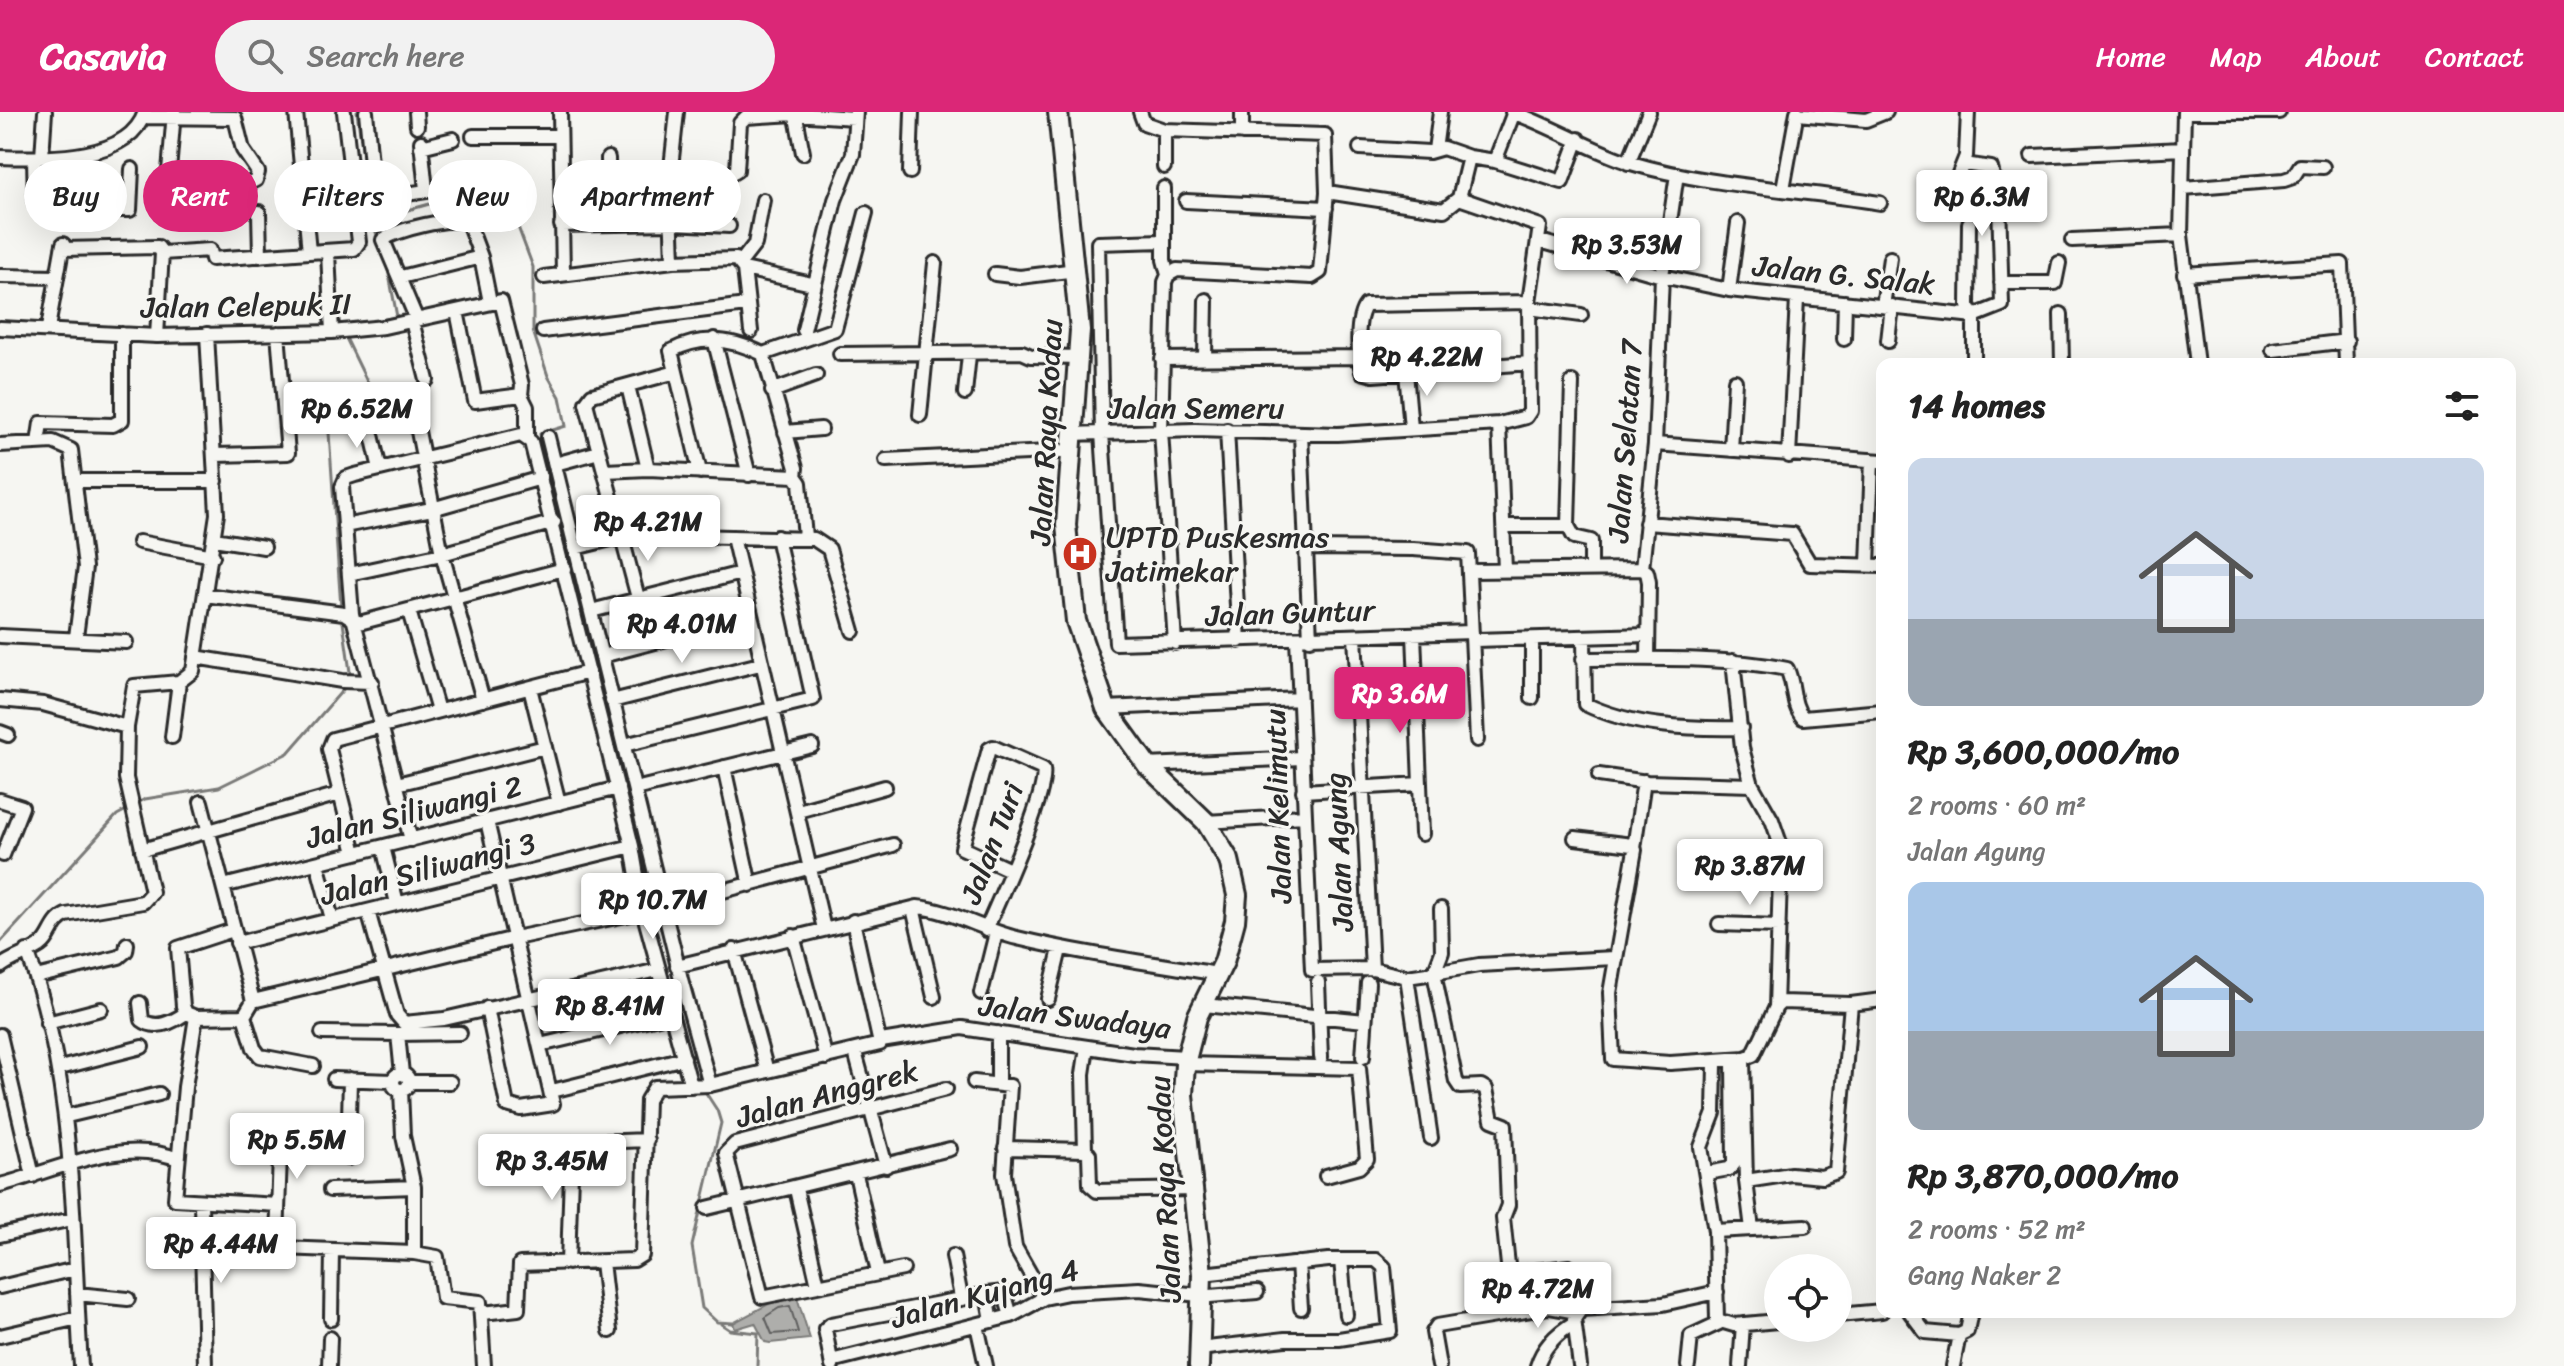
<!DOCTYPE html>
<html lang="en">
<head>
<meta charset="utf-8">
<style>
  :root { --surface:#fff; --page:#f2f2f2; --text:#222; --muted:#767676; --accent:#db2777 }
  body { margin:0; font-family:Sriracha,sans-serif; background:var(--page); color:var(--text); height:100vh; display:flex; flex-direction:column; font-size:30px; white-space:nowrap }
  * { box-sizing:border-box; margin:0 }
  p { font-size:26px; color:var(--muted) }
  .icon { flex:none; width:44px; height:44px; fill:none; stroke:currentColor; stroke-width:2; stroke-linecap:round; stroke-linejoin:round }
  .map { position:relative; flex:1; overflow:hidden }
  .details { position:absolute; left:1876px; top:246px; width:640px; height:960px; display:flex; flex-direction:column; background:var(--surface); border-radius:16px; box-shadow:0 8px 32px #0002 }
  .details>* { flex:none }
  .top-card { position:absolute; left:24px; top:48px; width:760px; height:72px; display:flex; gap:16px }
  .fabs { position:absolute; left:1764px; top:1142px; display:grid; gap:16px }
  .fabs a { display:grid; place-items:center; width:88px; height:88px; border-radius:50%; background:var(--surface); box-shadow:0 8px 32px #0002; font-size:40px }
  .price { position:absolute; translate:-50% -68px; padding:0 18px; border-radius:8px; background:#fff; color:#222; font-size:26px; line-height:52px; filter:drop-shadow(0 2px 4px #0008) }
  .price::after { content:''; position:absolute; left:50%; top:48px; width:24px; height:18px; margin-left:-12px; background:inherit; clip-path:polygon(0 0,100% 0,50% 100%) }
  .price.on { background:var(--accent); color:#fff }
  ul { padding:0; list-style:none }
  li { display:grid; align-content:center; gap:16px; height:424px; padding:0 32px }
  li span { display:grid; place-items:center; height:248px; border-radius:16px; color:#555 }
  li>.icon { margin-inline-start:auto }
  span .icon { width:144px; height:144px; fill:#fffc; stroke-width:1 }
  li b { font-size:34px }
  h2 { display:flex; justify-content:space-between; align-items:center; height:96px; padding:0 32px; font-size:34px }
  .chip { padding:0 28px; border-radius:36px; background:var(--surface); box-shadow:0 8px 32px #0002; font-size:28px; line-height:72px }
  .chip.on { background:var(--accent); color:#fff }
  header { display:flex; align-items:center; gap:48px; box-sizing:border-box; height:112px; padding:0 40px; background:var(--accent); color:#fff }
  header strong { font-size:38px }
  nav { display:flex; gap:44px; margin-inline-start:auto; font-size:28px }
  .search { width:560px; height:72px; background:var(--page); display:flex; align-items:center; gap:20px; box-sizing:border-box; padding:0 28px; border-radius:44px; color:var(--muted); font-size:30px }
  .map>svg:first-child { display:block }
  .water { fill:#aeaeab; stroke:#7a7a78; stroke-width:2 }
  .lines { fill:none; stroke-linecap:round; stroke-linejoin:round }
  .shore { stroke:#5f5f5e; stroke-width:2 }
  .stream { stroke:#7a7a78; stroke-width:3 }
  .street-casing { stroke:#2b2b2b; stroke-width:18 }
  .secondary-casing { stroke:#2b2b2b; stroke-width:24 }
  .street { stroke:#f6f6f2; stroke-width:12 }
  .secondary { stroke:#f6f6f2; stroke-width:18 }
  .labels { text-anchor:middle; stroke-width:6; stroke-linejoin:round; paint-order:stroke }
  .street-label { font-size:30px; fill:#2b2b2b; stroke:#f6f6f2 }
  .poi-label { font-size:30px; fill:#2b2b2b; stroke:#f6f6f2; text-anchor:start }
</style>
</head>
<body>
<header>
<strong>Casavia</strong>
<div class="search"><svg class="icon" aria-label="search" viewBox="0 0 24 24"><circle cx="10" cy="10" r="6"/><path d="M15 15l6 6"/></svg>Search here</div>
<nav><a>Home</a><a>Map</a><a>About</a><a>Contact</a></nav>
</header>
<div class="map">
<svg width="2564" height="1254" viewBox="0 0 2564 1254">
  <rect width="100%" height="100%" fill="#f6f6f2"/>
  <filter id="ink" filterUnits="userSpaceOnUse"><feTurbulence type="fractalNoise" baseFrequency=".0125" numOctaves="2"/><feDisplacementMap in="SourceGraphic" scale="16" xChannelSelector="R" yChannelSelector="G"/><feConvolveMatrix kernelMatrix="1 2 1 2 8 2 1 2 1" color-interpolation-filters="sRGB"/></filter>
  <g filter="url(#ink)">
    <path class="water" d="M797 1185 810 1227 770 1231 765 1230 755 1211 735 1217 733 1211 776 1188Z"/>
    <g class="lines">
      <path class="shore" d="M790 1194 798 1220 772 1222 765 1205 779 1196Z"/>
      <path class="stream" d="M357 0 372 108 378 126
        M502 72 533 155V219L548 264 560 285 566 314 540 322 655 793
        M372 108 487 76
        M364 211 397 205 387 152
        M341 496 328 306 377 298 375 286 345 224
        M342 503 351 567
        M136 692 145 687 219 675 288 641 347 573
        M657 800 702 971
        M0 831 117 703 130 696
        M704 978 717 998 721 1011 692 1134 702 1196 717 1210 733 1211
        M721 1212 730 1218 758 1221 757 1254"/>
      <defs>
        <path id="street" d="M296 0 309 140 354 137 359 130 344 0
          M366 0 373 72 379 86 501 68
          M416 0 417 14
          M560 0 563 162
          M795 0 803 41
          M1140 0 1144 11 1164 18 1325 23 1327 80 1320 160 1312 165 1177 158 1168 163 1165 170 1161 319 1175 531
          M1512 0C1552 14 1594 40 1631 51 1711 75 1798 77 1880 91
          M2184 0 2181 123 2197 252
          M2187 0H2279
          M1797 2 1866 8 1886 0
          M144 5 235 6 243 38 258 60 256 68 248 72 168 73
          M1164 18V55
          M1242 21V0
          M473 24H559
          M421 30 426 78
          M421 35 453 27
          M1360 36 1429 40 1443 36 1469 45
          M1435 38 1440 0
          M2032 44 2183 37
          M0 45C42 46 128 51 145 0
          M42 45 45 0
          M34 46 35 91 45 98H130L132 57
          M608 46 609 111
          M82 49 83 99
          M1495 49 1562 70 1578 27
          M1628 51 1649 0
          M910 60 912 0
          M670 65 677 0
          M1164 76V148L1168 163
          M2183 76 2284 68 2293 65 2300 54 2323 55
          M1783 77 1797 0
          M1327 80 1444 98 1459 86
          M1459 86 1469 45 1495 49 1514 0
          M1186 89 1326 96
          M1959 92 1958 64 1966 44 1968 0
          M166 95 174 0
          M259 100 260 144
          M1969 111 1968 194 1974 204
          M561 113 672 111 729 114
          M2072 128 2181 123
          M1163 129 1098 131 1102 321 1116 531 1472 520
          M1540 129 1662 164 1729 178 1974 204 2002 193 1999 89 1991 56 1964 52
          M62 137 158 135 162 141
          M162 141 210 138 212 147 309 140
          M328 141 332 220
          M673 149 670 65 729 63 737 58 740 11 746 5 795 2 855 6
          M741 150 755 132 763 88
          M744 157 812 172
          M995 162 1020 165 1076 158
          M2184 162 2342 152 2346 252
          M0 164 57 165
          M401 165 481 145
          M544 165 673 149 736 147 744 157 751 219
          M2001 171H2055L2059 151
          M1729 178 1738 111
          M1529 190 1366 193C1355 207 1358 243 1362 260L1373 263 1530 251
          M1883 194 1890 146
          M1529 196 1581 203
          M2061 202 2062 252
          M417 208 383 128C394 118 454 104 468 110L481 145 490 190
          M412 209 427 268
          M0 216 157 224 332 220 384 215 501 189 522 273 521 283 475 289 457 199
          M48 216 63 132
          M804 218 835 88 853 42 856 0
          M543 219 746 193
          M157 224 162 141
          M714 227 749 363
          M1844 227 1845 190
          M1888 229 1892 194
          M2273 238 2347 229
          M763 242 835 217 866 101
          M763 242 796 356 795 364
          M840 242 1022 240 1031 244 1080 245
          M1205 246 1206 188
          M1162 247 1360 245
          M1974 252V204
          M1406 260 1411 316
          M1572 270 1568 414 1574 425 1591 429V456
          M628 274 648 357
          M772 279 816 263
          M965 281 969 243
          M521 283 527 295V325
          M920 303 935 151
          M416 309 442 442 483 588
          M369 310 380 357
          M1499 312 1505 458
          M1227 318 1239 529
          M785 320 821 317
          M1071 322 1195 318 1338 322 1499 312 1526 305 1530 299 1529 190 1540 114 1459 86
          M1301 322 1310 527
          M548 325 681 867 710 973
          M38 331 41 311 113 313 122 308V222
          M1655 332 1882 349
          M0 333 53 330 71 338 85 455 76 525
          M1731 338 1735 269
          M215 343 288 341 278 221
          M1789 344 1797 187
          M886 348 1070 339
          M555 352 599 340
          M605 359 648 357 795 364
          M700 360 671 239C702 222 733 227 763 242
          M795 364 800 371 805 425
          M76 369H216
          M1646 411 1792 422 1810 452 1882 454
          M344 414 432 397 541 366
          M1504 414H1568
          M733 425 824 817
          M214 427 264 435
          M139 430 213 444
          M575 436 623 424 649 423 814 427 829 437 853 519
          M1307 436 1413 437 1468 441 1477 628
          M1868 453 1872 348
          M1642 457 1655 332 1662 164 1677 62
          M1642 457 1647 460 1649 470 1648 547
          M1471 459 1642 457
          M349 462 442 442 554 410
          M205 483 344 501 359 511 564 457
          M638 486 586 291 592 283 676 260
          M409 499 438 599
          M591 499 741 461
          M1414 522 1422 722
          M0 524 126 530
          M1355 524 1372 857
          M1584 526 1585 592C1632 615 1689 617 1741 616
          M1297 527 1312 858 1372 857 1407 865 1434 861 1442 840 1441 797
          M1475 528 1648 523
          M602 544 750 505
          M195 545 342 569 372 570
          M1583 547C1651 547 1720 544 1787 557 1795 573 1791 592 1803 606L1882 599
          M1733 549 1742 636 1752 673 1772 708 1781 734 1776 895
          M530 576 559 691
          M1532 586V527
          M0 588 43 592 127 615
          M612 589 760 552
          M1106 596 1300 587
          M0 620 8 623
          M172 625 179 570
          M624 633 813 587 777 425
          M1147 653 1302 646
          M724 655 750 773
          M1599 663 1647 670 1752 673
          M397 672 545 635
          M635 677 812 634
          M1303 679 1420 672
          M0 688 22 695 3 743
          M201 690 253 889
          M798 699 885 675
          M487 709 553 992 521 997 507 993 487 896
          M1206 710 1304 704
          M1575 726 1632 733 1635 738 1610 881 1613 947 1670 951 1745 946 1753 943 1776 895 1781 890 1851 892 1882 888
          M411 728 352 502 342 375 346 366 355 363 521 323 531 330 632 734 643 799 691 974
          M383 735 397 791
          M1634 736 1644 669
          M142 738 339 682
          M355 741 329 637 333 627 589 560
          M317 751 332 807
          M1720 760 1781 763
          M223 774 618 676
          M913 796 934 885
          M368 799 397 903 404 911 444 907 658 858
          M1719 812 1779 814
          M233 818 178 836 183 894 186 901 196 905 244 904 253 889
          M986 818C998 789 1049 680 1043 657L993 635 989 637 962 736 1010 758
          M793 824 826 946
          M237 831 632 734
          M734 838 767 959
          M27 839C76 972 72 1115 81 1254
          M677 854 917 795C950 798 984 818 1017 826 1083 842 1151 851 1218 862
          M0 855C13 845 28 842 41 833 52 825 51 810 66 803L143 790 152 780 126 666 127 615 134 574 179 570 193 559 217 402 207 222
          M36 865 119 845 126 839 127 832
          M1407 865 1431 1026
          M1318 870 1321 945
          M981 881 996 821
          M1048 887 1060 837
          M253 889 515 826 660 796 893 733
          M140 891 142 908C156 919 173 910 186 901
          M1204 893 1365 909
          M244 904 254 936 260 944 313 954
          M196 905 185 975 175 1087 278 1093
          M47 911 101 897
          M322 921 398 922
          M998 921V972
          M0 923 33 1064
          M881 929 962 916 1134 942 1186 945
          M540 933 671 902
          M855 940 886 1054
          M1363 945 1368 871
          M1743 947 1746 1069
          M1715 951 1714 1001 1701 1035 1715 1119 1717 1208 1734 1213 1778 1209
          M1185 952 1359 956 1367 1047 1359 1055 1326 1064
          M60 956 142 935
          M402 962 398 922 460 921
          M393 970a8 8 0 1 1 16 0a8 8 0 1 1-16 0Z
          M334 967 393 969
          M409 970H450
          M974 970 1010 974 1004 1062 1015 1135 1044 1186
          M401 978 403 1024 414 1075V1141
          M552 979 684 946
          M67 1004 159 982
          M1005 1036 1085 1038 1089 1042 1090 1073 1097 1079 1193 1077
          M1085 1038 1083 962 1087 935
          M280 1043 277 1127 281 1136 414 1141 437 1145 443 1186 480 1190 484 1254
          M348 1046 350 967
          M1707 1061 1729 1057 1734 1052 1733 949
          M856 1062 878 1161
          M0 1073C55 1059 122 1024 178 1047
          M796 1077 818 1173
          M330 1078 414 1075
          M201 1091 205 1254
          M707 1096 950 1037
          M1752 1117 1746 1069 1791 1062 1822 1065 1836 1060 1851 892
          M1715 1119 1805 1114
          M0 1123 72 1107
          M953 1144 961 1185
          M1341 1148 1346 1203
          M602 1150 610 1219
          M568 1151 572 1031 647 1028
          M1298 1151 1301 1196
          M903 1157 762 1185 726 1041 735 1032 946 977
          M1509 1162 1569 1155
          M0 1175 75 1157
          M77 1182 128 1187
          M987 1182 1004 1180 1011 1204
          M1513 1200 1503 1106 1508 1093 1505 1013 1492 1008 1486 977 1481 974 1460 975 1456 969 1434 861 1479 853 1614 846
          M1910 1200 1925 1220 1959 1223 1967 1219 1971 1200
          M483 1201 518 1197 520 1152 634 1148 642 1143 647 988 655 975 710 973 880 932 853 809
          M1838 1203 1882 1199
          M331 1207 332 1138
          M977 1213 986 1254
          M0 1224 78 1206
          M1199 1237 1285 1227H1339L1390 1219 1384 1155 1376 1148H1328L1202 1162
          M831 1249 1011 1204 1044 1186 1068 1181 1139 1177 1210 1184 1257 1180
          M329 1254 330 1226
          M832 1254 825 1217 831 1212 987 1182 992 1209
          M1439 1254 1433 1220 1437 1214 1549 1195 1577 1200
          M1537 1254C1543 1235 1557 1221 1574 1211
          M1580 1254 1574 1207 1581 1197 1663 1192 1717 1180
          M1688 1254 1691 1224 1719 1211
          M1740 1254 1743 1212
          M1953 1254 1959 1223"/>
        <path id="secondary" d="M1058 0 1080 218 1066 413 1076 509 1106 596 1147 653 1206 710 1229 748 1237 783 1235 809 1224 850 1197 905 1185 952 1183 983 1202 1162 1199 1254"/>
      </defs>
      <use href="#street" class="street-casing"/>
      <use href="#secondary" class="secondary-casing"/>
      <use href="#street" class="street"/>
      <use href="#secondary" class="secondary"/>
    </g>
  </g>
  <defs>
    <symbol id="hospital-disc" viewBox="-11 -11 22 22"><circle r="9.5" fill="#c8321e" stroke="#f6f6f2"/><path d="M-5-5h3v3.5h4V-5h3V5h-3V1.5h-4V5h-3Z" fill="#fff"/></symbol>
  </defs>
  <g fill-rule="evenodd">
    <use href="#hospital-disc" x="1060" y="422" width="40" height="40"/>
  </g>
  <g class="labels">
    <g class="street-label">
      <text transform="translate(1844 163) rotate(6)" y="10">Jalan G. Salak</text>
      <text transform="translate(246 194) rotate(-1)" y="10">Jalan Celepuk II</text>
      <text x="1196" y="306">Jalan Semeru</text>
      <text transform="translate(1046 320) rotate(-87)" y="10">Jalan Raya Kodau</text>
      <text transform="translate(1625 329) rotate(-86)" y="10">Jalan Selatan 7</text>
      <text transform="translate(1290 501) rotate(-2)" y="10">Jalan Guntur</text>
      <text transform="translate(1278 694) rotate(-92)" y="10">Jalan Kelimutu</text>
      <text transform="translate(414 700) rotate(-14)" y="10">Jalan Siliwangi 2</text>
      <text transform="translate(992 731) rotate(-69)" y="10">Jalan Turi</text>
      <text transform="translate(1339 740) rotate(-93)" y="10">Jalan Agung</text>
      <text transform="translate(428 757) rotate(-14)" y="10">Jalan Siliwangi 3</text>
      <text transform="translate(1075 905) rotate(7)" y="10">Jalan Swadaya</text>
      <text transform="translate(827 982) rotate(-15)" y="10">Jalan Anggrek</text>
      <text transform="translate(1165 1077) rotate(-93)" y="10">Jalan Raya Kodau</text>
      <text transform="translate(985 1182) rotate(-15)" y="10">Jalan Kujang 4</text>
    </g>
    <g class="poi-label">
      <text x="1106" y="435">UPTD Puskesmas<tspan x="1106" dy="34">Jatimekar</tspan></text>
    </g>
  </g>
</svg>
<div class="fabs">
<a><svg class="icon" aria-label="locate" viewBox="0 0 24 24"><circle cx="12" cy="12" r="6"/><path d="M12 2v4M12 18v4M2 12h4M18 12h4"/></svg></a>
</div>
<b class="price" style="left:1982px;top:126px">Rp 6.3M</b>
<b class="price" style="left:1627px;top:174px">Rp 3.53M</b>
<b class="price" style="left:1427px;top:286px">Rp 4.22M</b>
<b class="price" style="left:357px;top:338px">Rp 6.52M</b>
<b class="price" style="left:648px;top:451px">Rp 4.21M</b>
<b class="price" style="left:682px;top:553px">Rp 4.01M</b>
<b class="price on" style="left:1400px;top:623px">Rp 3.6M</b>
<b class="price" style="left:1750px;top:795px">Rp 3.87M</b>
<b class="price" style="left:653px;top:829px">Rp 10.7M</b>
<b class="price" style="left:610px;top:935px">Rp 8.41M</b>
<b class="price" style="left:297px;top:1069px">Rp 5.5M</b>
<b class="price" style="left:552px;top:1090px">Rp 3.45M</b>
<b class="price" style="left:221px;top:1173px">Rp 4.44M</b>
<b class="price" style="left:1538px;top:1218px">Rp 4.72M</b>
<div class="top-card">
<a class="chip">Buy</a>
<a class="chip on">Rent</a>
<a class="chip">Filters</a>
<a class="chip">New</a>
<a class="chip">Apartment</a>
</div>
<section class="details">
<h2>14 homes<svg class="icon" aria-label="filters" viewBox="0 0 24 24"><path d="M4 7h16M4 17h16"/><circle cx="9" cy="7" r="2"/><circle cx="15" cy="17" r="2"/></svg></h2>
<ul>
<li><span style="background:linear-gradient(#c9d6e8 65%,#9aa5b1 0)"><svg class="icon" aria-label="home" viewBox="0 0 24 24"><path d="M3 11l9-7 9 7M6 9v11h12V9"/></svg></span><div><b>Rp 3,600,000/mo</b><p>2 rooms · 60 m²</p><p>Jalan Agung</p></div></li>
<li><span style="background:linear-gradient(#a9c7e8 60%,#9aa5b1 0)"><svg class="icon" aria-label="home" viewBox="0 0 24 24"><path d="M3 11l9-7 9 7M6 9v11h12V9"/></svg></span><div><b>Rp 3,870,000/mo</b><p>2 rooms · 52 m²</p><p>Gang Naker 2</p></div></li>
</ul>
</section>
</div>
</body>
</html>
